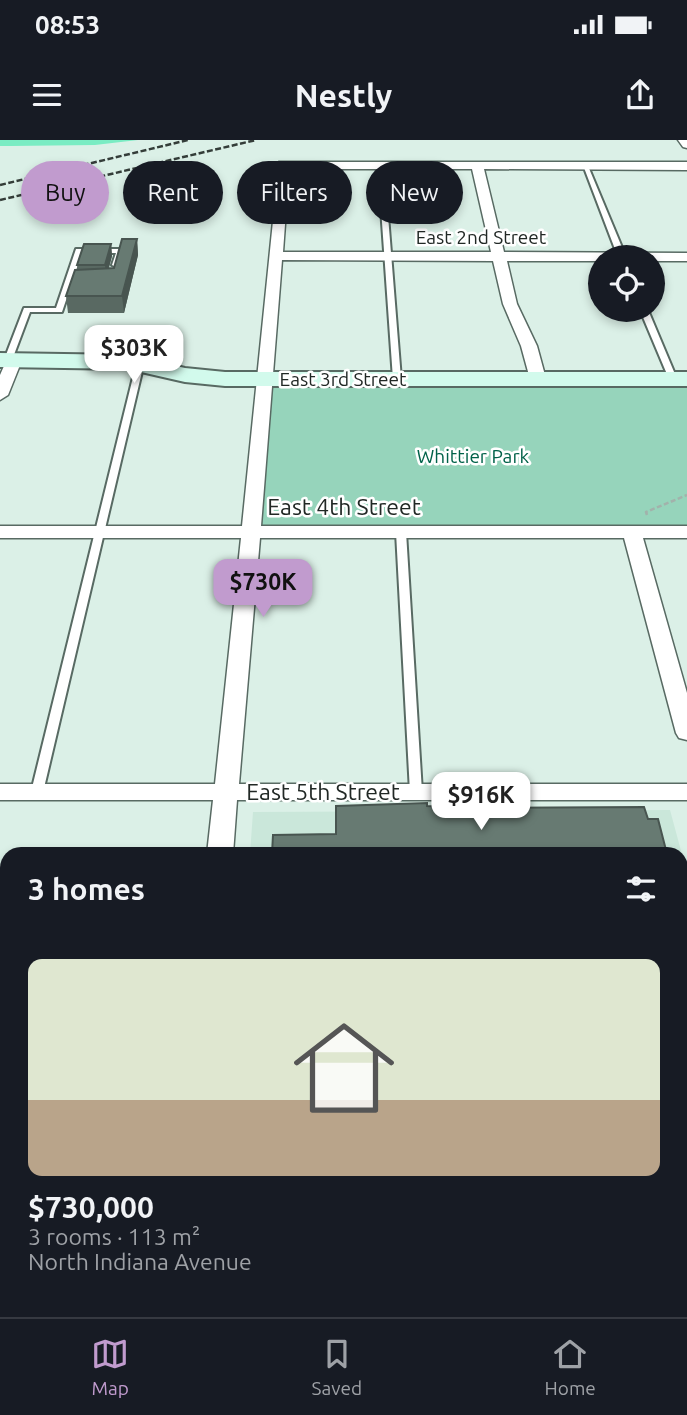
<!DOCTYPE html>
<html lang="en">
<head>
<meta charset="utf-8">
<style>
  :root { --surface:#171b24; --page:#20242c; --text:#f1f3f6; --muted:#9ea1a6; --line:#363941; --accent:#c19bce }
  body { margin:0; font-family:Ubuntu,sans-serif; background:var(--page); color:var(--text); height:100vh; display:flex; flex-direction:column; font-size:26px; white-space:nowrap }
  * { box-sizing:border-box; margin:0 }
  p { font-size:23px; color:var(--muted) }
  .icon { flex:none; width:38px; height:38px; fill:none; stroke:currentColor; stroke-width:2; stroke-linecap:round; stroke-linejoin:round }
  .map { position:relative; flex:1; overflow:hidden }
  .drawer { position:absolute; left:0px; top:707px; width:688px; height:471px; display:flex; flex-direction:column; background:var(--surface); border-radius:21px 21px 0 0; box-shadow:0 4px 10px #0003 }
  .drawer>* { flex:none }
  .top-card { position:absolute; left:21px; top:21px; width:646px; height:63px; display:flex; gap:14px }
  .fabs { position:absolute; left:588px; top:105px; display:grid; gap:14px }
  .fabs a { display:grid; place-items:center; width:77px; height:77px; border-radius:50%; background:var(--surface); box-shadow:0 4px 10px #0003; font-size:35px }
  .price { position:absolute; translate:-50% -60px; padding:0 16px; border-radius:14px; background:#fff; color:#222; font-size:23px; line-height:46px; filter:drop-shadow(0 2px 4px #0008) }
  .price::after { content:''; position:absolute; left:50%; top:42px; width:21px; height:16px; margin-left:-10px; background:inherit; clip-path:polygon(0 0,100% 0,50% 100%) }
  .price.on { background:var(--accent); color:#111 }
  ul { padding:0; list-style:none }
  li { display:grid; align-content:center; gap:14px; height:371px; padding:0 28px }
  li+li { border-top:2px solid var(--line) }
  li span { display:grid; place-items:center; height:217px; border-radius:14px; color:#555 }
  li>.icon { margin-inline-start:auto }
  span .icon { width:126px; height:126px; fill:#fffc; stroke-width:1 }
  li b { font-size:30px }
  h2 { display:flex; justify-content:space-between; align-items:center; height:84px; padding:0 28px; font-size:30px }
  .tag { padding:0 24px; border-radius:32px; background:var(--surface); box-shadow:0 4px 10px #0003; font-size:24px; line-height:63px }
  .tag.on { background:var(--accent); color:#111 }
  .status { display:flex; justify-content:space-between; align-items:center; height:49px; padding:0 35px; background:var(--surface); direction:ltr }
  .status svg { height:19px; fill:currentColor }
  header { display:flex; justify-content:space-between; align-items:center; height:91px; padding:0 28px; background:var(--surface); font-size:32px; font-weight:600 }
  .dock { display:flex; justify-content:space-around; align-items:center; height:98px; border-top:2px solid var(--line); background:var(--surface); font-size:19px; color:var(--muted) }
  .dock a { display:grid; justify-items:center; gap:4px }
  .dock .on { color:var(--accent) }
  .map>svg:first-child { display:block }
  .built { fill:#cae7da }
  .green { fill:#96d4bb }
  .water { fill:#7aecc3 }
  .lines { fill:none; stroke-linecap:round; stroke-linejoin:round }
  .lane-casing { stroke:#586a63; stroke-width:4 }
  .street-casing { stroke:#586a63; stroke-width:3 }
  .secondary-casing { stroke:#586a63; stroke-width:4 }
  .path { stroke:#a2b2ab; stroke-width:2.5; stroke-dasharray:5 2.5; stroke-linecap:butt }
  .lane { fill:#fff; fill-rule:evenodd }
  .street { fill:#fff; fill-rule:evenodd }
  .secondary { fill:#d2faec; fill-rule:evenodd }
  .rail { stroke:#343d39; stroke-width:2.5; stroke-dasharray:6 2.5; stroke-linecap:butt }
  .wall { fill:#596962 }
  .shaded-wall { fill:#485550 }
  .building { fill:#677a72; stroke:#485550; stroke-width:2 }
  .labels { text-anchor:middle; stroke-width:5; stroke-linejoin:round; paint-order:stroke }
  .far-street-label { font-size:19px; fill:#212825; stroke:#fff }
  .far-park-label { font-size:19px; fill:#006249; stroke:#fff }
  .street-label { font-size:23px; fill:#212825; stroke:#fff }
</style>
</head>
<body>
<div class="status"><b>08:53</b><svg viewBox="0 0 49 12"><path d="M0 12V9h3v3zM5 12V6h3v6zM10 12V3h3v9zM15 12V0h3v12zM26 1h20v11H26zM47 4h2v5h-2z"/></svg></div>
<header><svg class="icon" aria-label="menu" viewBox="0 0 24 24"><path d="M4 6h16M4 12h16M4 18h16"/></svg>Nestly<svg class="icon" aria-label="share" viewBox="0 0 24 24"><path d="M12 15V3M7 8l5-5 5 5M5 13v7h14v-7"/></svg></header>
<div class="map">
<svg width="687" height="1177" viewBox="0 0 687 1177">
  <rect width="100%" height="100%" fill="#dbf0e7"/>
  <path class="built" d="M670 670 687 733V1045H681V714H250L253 672Z"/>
  <path class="green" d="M266 239H687V392H251Z"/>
  <path class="water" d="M0 0H138L95 5 11 6H0Z"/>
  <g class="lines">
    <defs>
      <path id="lane" d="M381 23 384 25 401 239 397 242 393 239 378 25Z
        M583 25 588 26 626 117H618Z
        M76 109H120L124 111 120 125 116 127 112 125 116 113H82L62 172H30L12 220 5 222 4 220 24 168H56Z
        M640 170H648L677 239 676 241 669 239Z
        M137 221 144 223 43 652 37 656 31 652Z
        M401 389 406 392 422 652 416 656 410 652 396 392Z
        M446 1171H464L465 1177H447Z"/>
      <path id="street" d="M678 0H687V8L683 7Z
        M279 22H687V30L484 29 504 112 687 113V121H653V117H600V121H507L517 164 537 206 546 239 538 244 530 239 521 206 503 164 493 121 282 120 261 386H687V398H643L687 553V600L679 598 676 593 624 398H260L239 644H687V660H237L233 714H207L213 660H0V644H215L241 398H0V386H242ZM289 29H472L491 112H283Z
        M14 215 22 220 8 255 0 260V235L8 217Z
        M159 1171H193L192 1177H158Z"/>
      <path id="secondary" d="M0 213 128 215 185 228 225 232H687V246H225L185 242 128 229 0 227Z
        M0 1073H7V1117H0Z
        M681 1075H687V1119H681Z"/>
    </defs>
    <use href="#lane" class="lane-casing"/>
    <use href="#street" class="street-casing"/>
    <use href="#secondary" class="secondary-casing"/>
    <path class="path" d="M647 375 646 372 687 355"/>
    <use href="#lane" class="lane"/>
    <use href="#street" class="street"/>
    <use href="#secondary" class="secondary"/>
    <path class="rail" d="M0 45 188 0
      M0 60 256 0"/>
  </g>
  <path class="wall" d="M137 99 138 115 124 173H68L66 156 78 130 77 125 111 104 112 116 109 128H114Z
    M681 770 687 794V837H681Z
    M681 891 687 918V979H681Z"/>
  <path class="shaded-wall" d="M137 99 138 115 124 173 122 156Z
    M111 104 112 116 106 137 105 125Z"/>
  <path class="building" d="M122 99H137L122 156H66L75 130 114 128Z
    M84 104H111L105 125H77Z
    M427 663V666L473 668 644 667 648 679H658L667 714H272L273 695 336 694V666Z
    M681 770 687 794V814H681Z
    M681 891 687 918V957H681Z"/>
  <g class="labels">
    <g class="far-street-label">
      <text x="481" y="104">East 2nd Street</text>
      <text x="343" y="246">East 3rd Street</text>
    </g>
    <g class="far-park-label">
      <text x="473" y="323">Whittier Park</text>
    </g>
    <g class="street-label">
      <text x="344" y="375">East 4th Street</text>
      <text x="323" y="660">East 5th Street</text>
    </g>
  </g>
</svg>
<div class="fabs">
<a><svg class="icon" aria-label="locate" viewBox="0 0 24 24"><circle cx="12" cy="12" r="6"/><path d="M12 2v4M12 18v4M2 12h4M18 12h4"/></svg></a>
</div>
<b class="price" style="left:134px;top:245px">$303K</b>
<b class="price on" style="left:263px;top:479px">$730K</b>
<b class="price" style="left:481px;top:692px">$916K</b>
<div class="top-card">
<a class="tag on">Buy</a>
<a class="tag">Rent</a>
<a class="tag">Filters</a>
<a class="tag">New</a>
</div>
<section class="drawer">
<h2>3 homes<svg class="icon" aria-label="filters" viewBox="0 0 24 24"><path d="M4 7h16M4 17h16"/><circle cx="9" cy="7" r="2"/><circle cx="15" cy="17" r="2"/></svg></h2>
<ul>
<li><span style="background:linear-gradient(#dfe7d0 65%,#b9a48a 0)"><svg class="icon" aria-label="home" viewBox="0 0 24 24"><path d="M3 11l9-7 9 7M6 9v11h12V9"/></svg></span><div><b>$730,000</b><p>3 rooms · 113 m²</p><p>North Indiana Avenue</p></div></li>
</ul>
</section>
</div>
<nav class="dock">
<a class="on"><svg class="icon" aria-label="map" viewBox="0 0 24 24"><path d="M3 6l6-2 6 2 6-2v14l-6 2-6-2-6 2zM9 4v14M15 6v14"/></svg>Map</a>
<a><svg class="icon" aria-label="saved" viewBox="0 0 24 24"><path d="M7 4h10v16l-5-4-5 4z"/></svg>Saved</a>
<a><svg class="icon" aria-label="home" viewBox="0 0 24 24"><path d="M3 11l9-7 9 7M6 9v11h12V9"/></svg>Home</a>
</nav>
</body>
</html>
